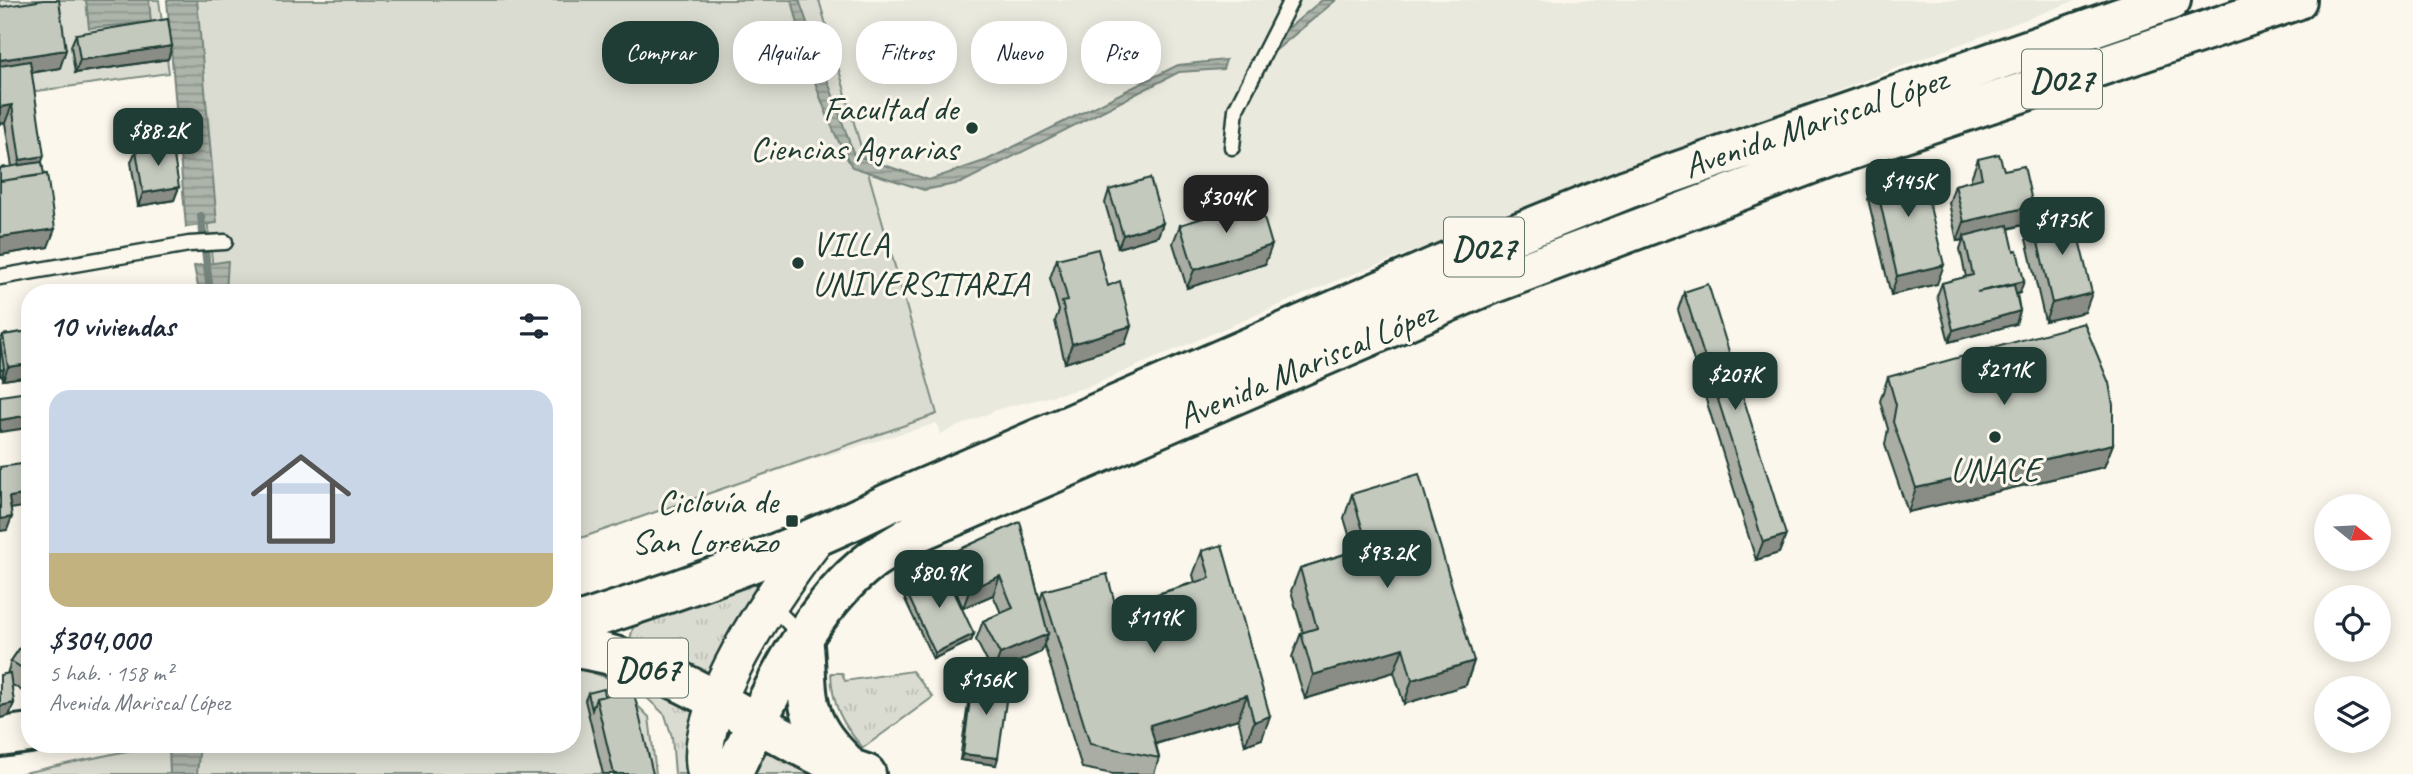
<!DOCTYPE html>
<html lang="es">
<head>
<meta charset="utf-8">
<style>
  :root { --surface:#fff; --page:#f6f6f7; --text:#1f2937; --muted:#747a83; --accent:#1f3d34 }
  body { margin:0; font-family:Caveat,sans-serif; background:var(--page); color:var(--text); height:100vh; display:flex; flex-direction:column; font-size:26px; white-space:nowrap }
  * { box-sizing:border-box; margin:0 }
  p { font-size:23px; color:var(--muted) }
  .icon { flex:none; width:38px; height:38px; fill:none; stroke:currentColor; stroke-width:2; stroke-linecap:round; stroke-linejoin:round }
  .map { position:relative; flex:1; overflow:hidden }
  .side { position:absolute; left:21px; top:284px; width:560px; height:469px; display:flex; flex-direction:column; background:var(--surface); border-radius:28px; box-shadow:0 4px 18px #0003 }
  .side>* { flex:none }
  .hud { position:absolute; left:602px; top:21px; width:665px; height:63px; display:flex; gap:14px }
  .needle { width:46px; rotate:108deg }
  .buttons { position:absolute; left:2314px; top:494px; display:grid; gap:14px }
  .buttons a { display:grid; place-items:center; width:77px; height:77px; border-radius:50%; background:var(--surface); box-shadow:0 4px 18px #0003; font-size:35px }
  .price { position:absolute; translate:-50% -60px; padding:0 16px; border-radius:14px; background:var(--accent); color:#fff; font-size:23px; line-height:46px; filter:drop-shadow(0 2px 4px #0008) }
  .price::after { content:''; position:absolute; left:50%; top:42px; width:21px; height:16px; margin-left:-10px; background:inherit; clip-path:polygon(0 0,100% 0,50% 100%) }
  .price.active { background:#222; color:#fff }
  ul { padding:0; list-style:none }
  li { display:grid; align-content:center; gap:14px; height:371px; padding:0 28px }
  li span { display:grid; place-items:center; height:217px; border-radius:21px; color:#555 }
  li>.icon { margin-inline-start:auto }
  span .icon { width:126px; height:126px; fill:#fffc; stroke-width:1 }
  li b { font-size:30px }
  h2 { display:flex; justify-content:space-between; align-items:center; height:84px; padding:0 28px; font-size:30px }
  .chip { padding:0 24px; border-radius:28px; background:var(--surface); box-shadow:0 4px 18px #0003; font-size:24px; line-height:63px }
  .chip.active { background:var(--accent); color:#fff }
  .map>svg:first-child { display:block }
  .built { fill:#eae9de }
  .grass { fill:url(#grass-tufts); stroke:#7d8c82; stroke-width:2 }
  .green { fill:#dbdcd1; stroke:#7d8c82; stroke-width:2 }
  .water { fill:url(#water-rules); stroke:#74847b; stroke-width:2 }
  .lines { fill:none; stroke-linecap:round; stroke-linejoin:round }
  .stream { stroke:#74847b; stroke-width:8 }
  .service-casing { stroke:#1f3d34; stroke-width:19 }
  .tertiary-casing { stroke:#1f3d34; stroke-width:42 }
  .primary-casing { stroke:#1f3d34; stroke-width:44 }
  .trunk-casing { stroke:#1f3d34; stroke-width:44 }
  .service { stroke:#fbf7ec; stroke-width:14 }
  .tertiary { stroke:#fbf7ec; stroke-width:37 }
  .primary { stroke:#fbf7ec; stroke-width:38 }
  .trunk { stroke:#fbf7ec; stroke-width:38 }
  .wall { fill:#a9ada3; stroke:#1f3d34; stroke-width:2 }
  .shaded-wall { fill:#898d85; stroke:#1f3d34; stroke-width:2 }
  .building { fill:#c4c9be; stroke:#1f3d34; stroke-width:2 }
  .poi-dot { fill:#1f3d34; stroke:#fbf7ec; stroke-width:2.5 }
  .labels { text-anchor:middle; stroke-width:6; stroke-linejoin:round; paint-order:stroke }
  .shield { fill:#fbf7ec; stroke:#61756b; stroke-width:2 }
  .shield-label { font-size:33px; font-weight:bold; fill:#1f3d34 }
  .poi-label { font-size:35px; fill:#1f3d34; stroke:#fbf7ec; text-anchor:end }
  .street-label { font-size:35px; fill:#1f3d34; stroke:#fbf7ec }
</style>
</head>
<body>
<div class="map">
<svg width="2413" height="774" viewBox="0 0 2413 774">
  <defs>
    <pattern id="grass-tufts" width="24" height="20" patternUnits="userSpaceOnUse" patternTransform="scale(1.75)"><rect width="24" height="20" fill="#dbdcd1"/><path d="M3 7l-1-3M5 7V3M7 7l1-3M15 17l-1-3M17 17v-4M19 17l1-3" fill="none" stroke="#bcbeb4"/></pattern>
    <pattern id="water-rules" width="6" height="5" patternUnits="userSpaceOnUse" patternTransform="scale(1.75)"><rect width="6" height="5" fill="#adb4aa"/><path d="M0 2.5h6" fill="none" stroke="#8c948b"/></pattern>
  </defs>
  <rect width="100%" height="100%" fill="#fbf7ec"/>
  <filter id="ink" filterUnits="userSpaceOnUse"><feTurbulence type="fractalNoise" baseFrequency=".0143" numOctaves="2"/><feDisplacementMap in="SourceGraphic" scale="14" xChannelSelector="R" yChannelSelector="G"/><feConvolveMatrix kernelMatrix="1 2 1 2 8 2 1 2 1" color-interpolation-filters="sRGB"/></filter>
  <g filter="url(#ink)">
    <path class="built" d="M180 0H2077L1333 282 1088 387 999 409 940 434 937 423 805 462 572 542V292Z"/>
    <path class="grass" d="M761 584 717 679 633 645 630 640 633 627 741 587Z
      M912 671 933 697 863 748C842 724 832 705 831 673H842L845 681Z
      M626 678 671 696 694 710 691 774H675L672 737 665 715Z
      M766 753H773L822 774H751Z"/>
    <path class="green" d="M0 0H159L169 73 0 96Z
      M180 0H819L937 414 572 541V292H216Z
      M572 666 611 679 649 717 656 774H19L159 744H572Z"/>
    <path class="water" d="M86 0H149L151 22 89 28Z
      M167 0H197L217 223 186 227Z
      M792 0H799L854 155 929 180 987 160 1178 65 1226 60 1223 69 1179 72 961 183 924 190 852 167C823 117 805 56 792 0Z
      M1322 0H1336L1252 70 1250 60Z
      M228 261 226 292H199L194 266Z
      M169 744H200L197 774H170Z"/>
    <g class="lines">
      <path class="stream" d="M201 216 210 292"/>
      <defs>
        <path id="service" d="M1232 147 1236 109 1291 0
          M0 277 189 244 225 242
          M770 604 803 637"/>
        <path id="tertiary" d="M707 774C688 715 779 586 815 539"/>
        <path id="primary" d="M803 637C810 695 798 716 844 761
          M572 648C674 657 769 743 866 774"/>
        <path id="trunk" d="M572 625C680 590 786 554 887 504L1458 257 1627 189 2171 0
          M0 737 30 733
          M732 774C766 702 808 607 873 559 887 550 901 542 915 533L1481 288 1827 158 2297 0"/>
      </defs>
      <use href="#service" class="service-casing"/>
      <use href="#tertiary" class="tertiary-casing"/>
      <use href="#primary" class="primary-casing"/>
      <use href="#trunk" class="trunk-casing"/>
      <use href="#service" class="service"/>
      <use href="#tertiary" class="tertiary"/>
      <use href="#primary" class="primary"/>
      <use href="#trunk" class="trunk"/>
    </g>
    <path class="wall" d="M0 7 60 68 31 73 42 162 48 247 0 255V168L12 167 5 123Z
      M76 34 172 46 168 59 75 73 71 46Z
      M136 150 179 187 174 200 138 206 131 162Z
      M1978 159 2004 170 2026 224 2009 229 2020 293 2017 294 2020 311 2016 324 1949 342 1937 296 1942 283 1966 277 1960 249 1963 240 1957 241 1949 203 1955 185 1971 181V178Z
      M1883 161 1906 173 1937 284 1891 295 1868 199Z
      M1109 190 1163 223 1158 236 1118 248 1105 203Z
      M2033 221 2085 312 2045 321 2026 239Z
      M1180 225 1265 264 1187 288 1173 243Z
      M1057 259 1108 286 1131 326 1125 344 1065 363 1055 321 1059 311 1050 278Z
      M1684 292 1786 535 1779 553 1756 560 1678 310Z
      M30 331V376L3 380 0 341 3 335Z
      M1888 377 2113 444 2104 467 1908 512 1885 445 1888 429 1880 401Z
      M1352 494 1474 661 1466 685 1404 704 1394 672 1305 699 1292 657 1301 633H1303L1291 591 1300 568 1354 551 1344 518Z
      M1020 522 1040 601 1043 591 1116 607 1195 582 1193 575 1202 551 1262 739 1245 745 1238 719 1156 744 1159 758 1154 774H1113L1082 768 1044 645 1041 652 993 673 976 640 983 621 1001 613 993 595 963 608 947 571 954 552Z
      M903 585 974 634 971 641 933 659 901 591Z
      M30 633V696L11 684 14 703 9 716 0 718V675L7 674 11 661Z
      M973 675 996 765 960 760 971 682Z
      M588 693 605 696 653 774H603L585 700Z"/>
    <path class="shaded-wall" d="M172 46 168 59 75 73 80 60Z
      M66 50 60 68 0 77V60Z
      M12 105 5 123 0 124V107Z
      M44 156 37 175 13 179 20 160Z
      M179 187 174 200 138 206 143 193Z
      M2033 206 2026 224 1965 239 1964 236 1963 240 1957 241 1964 222Z
      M1163 223 1158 236 1118 248 1123 235Z
      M55 229 48 247 0 255V237Z
      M1272 245 1265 264 1187 288 1194 270Z
      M1944 265 1937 284 1891 295 1897 276Z
      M2024 281 2020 293 1973 305 1977 292Z
      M2092 293 2085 312 2045 321 2052 303Z
      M2020 311 2016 324 1949 342 1953 330Z
      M1131 326 1125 344 1065 363 1072 344Z
      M30 364V376L3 380 8 367Z
      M4 369 2 376H0V370Z
      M30 415V420L27 428 0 432V420Z
      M2113 444 2104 467 1908 512 1916 488Z
      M30 494V506L4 510 9 497Z
      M12 517 7 530 0 531V519Z
      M1786 535 1779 553 1756 560 1763 542Z
      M1000 576 993 595 963 608 970 589Z
      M974 634 971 641 933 659 935 653Z
      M1048 634 1041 652 993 673 1000 654Z
      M1403 648 1394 672 1305 699 1313 675Z
      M1474 661 1466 685 1404 704 1412 680Z
      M1247 695 1238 719 1141 748 1150 725Z
      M14 703 9 716 0 718V706Z
      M1270 716 1262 739 1245 745 1254 722Z
      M963 754 998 758 996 765 960 760Z"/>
    <path class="building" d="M44 0H59L66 50 0 60V7Z
      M168 19 172 46 80 60 76 34Z
      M30 61 44 156 20 160 12 105 0 107V66Z
      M172 144 179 187 143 193 136 150Z
      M1999 154 2004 170 2024 166 2033 206 1964 222 1955 185 1982 178 1978 159Z
      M1902 157 1906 173 1921 169 1944 265 1897 276 1875 180 1887 177 1883 161Z
      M42 162 44 175 0 181V168Z
      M47 174 55 229 0 237V181Z
      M1150 178 1163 223 1123 235 1109 190Z
      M1259 201 1272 245 1194 270 1180 225Z
      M2072 211 2092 293 2052 303 2033 221Z
      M2008 225 2014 251 2017 250 2024 281 1977 292 2014 285 2020 311 1953 330 1942 283 1973 275 1964 236Z
      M1098 249 1108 286 1120 281 1131 326 1072 344 1062 302 1068 301 1057 259Z
      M1708 284 1786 535 1763 542 1684 292Z
      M2084 323 2109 383 2113 405V444L1916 488 1893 422 1896 405 1888 377Z
      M30 331V364L8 367 3 335Z
      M0 341 4 369 0 370Z
      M28 392 30 403V415L0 420V396Z
      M30 463V494L9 497 12 517 0 519V467Z
      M1419 474 1474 661 1412 680 1403 648 1313 675 1301 633 1317 628 1300 568 1368 547 1352 494Z
      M1020 522 1048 634 1000 654 983 621 1013 608 1000 576 970 589 954 552Z
      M1222 545 1270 716 1254 722 1247 695 1150 725 1159 758 1090 744 1043 591 1107 574 1116 607 1210 578 1202 551Z
      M942 566 974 634 935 653 903 585Z
      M30 633V673L11 661Z
      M10 673 14 703 0 706V675Z
      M973 675 1009 680 998 758 963 754Z
      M604 689 605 696 596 698 592 710 588 693Z
      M633 689 653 774H614L596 698Z"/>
  </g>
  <g class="poi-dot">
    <circle cx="972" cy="128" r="7"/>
    <circle cx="798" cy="263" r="7"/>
    <circle cx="1995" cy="437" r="7"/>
    <rect x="785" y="514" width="14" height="14" rx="3.5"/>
  </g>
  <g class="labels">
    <g class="shield">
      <rect x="2022" y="49.5" width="80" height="59" rx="5"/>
      <rect x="1444" y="217.5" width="80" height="59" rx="5"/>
      <rect x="608" y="638.5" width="80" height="59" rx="5"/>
    </g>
    <g class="shield-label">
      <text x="2062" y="91">D027</text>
      <text x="1484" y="259">D027</text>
      <text x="648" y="680">D067</text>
    </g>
    <g class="poi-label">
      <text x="958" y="120">Facultad de<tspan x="958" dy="40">Ciencias Agrarias</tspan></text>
      <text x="812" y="255" text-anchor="start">VILLA<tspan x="812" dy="40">UNIVERSITARIA</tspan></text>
      <text x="1995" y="481" text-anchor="middle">UNACE</text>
      <text x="778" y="513">Ciclovía de<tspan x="778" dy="40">San Lorenzo</tspan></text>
    </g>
    <g class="street-label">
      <text transform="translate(1815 122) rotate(-19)" y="12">Avenida Mariscal López</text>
      <text transform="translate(1306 364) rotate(-23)" y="12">Avenida Mariscal López</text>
    </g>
  </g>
</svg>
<div class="buttons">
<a><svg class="needle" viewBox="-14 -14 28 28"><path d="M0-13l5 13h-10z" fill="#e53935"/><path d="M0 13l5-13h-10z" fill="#747a83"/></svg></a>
<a><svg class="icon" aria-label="locate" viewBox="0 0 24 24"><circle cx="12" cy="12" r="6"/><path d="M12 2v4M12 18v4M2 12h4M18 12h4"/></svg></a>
<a><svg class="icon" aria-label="layers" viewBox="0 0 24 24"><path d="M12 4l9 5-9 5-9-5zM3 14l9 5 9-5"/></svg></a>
</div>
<b class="price" style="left:158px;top:168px">$88.2K</b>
<b class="price" style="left:1908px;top:219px">$145K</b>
<b class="price active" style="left:1226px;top:235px">$304K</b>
<b class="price" style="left:2062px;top:257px">$175K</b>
<b class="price" style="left:2004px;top:407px">$211K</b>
<b class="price" style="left:1735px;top:412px">$207K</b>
<b class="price" style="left:1387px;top:590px">$93.2K</b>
<b class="price" style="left:939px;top:610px">$80.9K</b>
<b class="price" style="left:1154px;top:655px">$119K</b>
<b class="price" style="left:986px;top:717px">$156K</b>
<div class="hud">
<a class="chip active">Comprar</a>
<a class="chip">Alquilar</a>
<a class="chip">Filtros</a>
<a class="chip">Nuevo</a>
<a class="chip">Piso</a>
</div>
<section class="side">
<h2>10 viviendas<svg class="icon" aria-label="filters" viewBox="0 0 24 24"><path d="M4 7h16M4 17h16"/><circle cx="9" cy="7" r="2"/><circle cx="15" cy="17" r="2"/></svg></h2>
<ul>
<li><span style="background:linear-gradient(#c9d6e8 75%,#c2b280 0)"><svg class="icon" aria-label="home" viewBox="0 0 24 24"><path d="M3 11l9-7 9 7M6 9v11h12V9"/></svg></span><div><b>$304,000</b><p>5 hab. · 158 m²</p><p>Avenida Mariscal López</p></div></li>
</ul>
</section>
</div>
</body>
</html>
